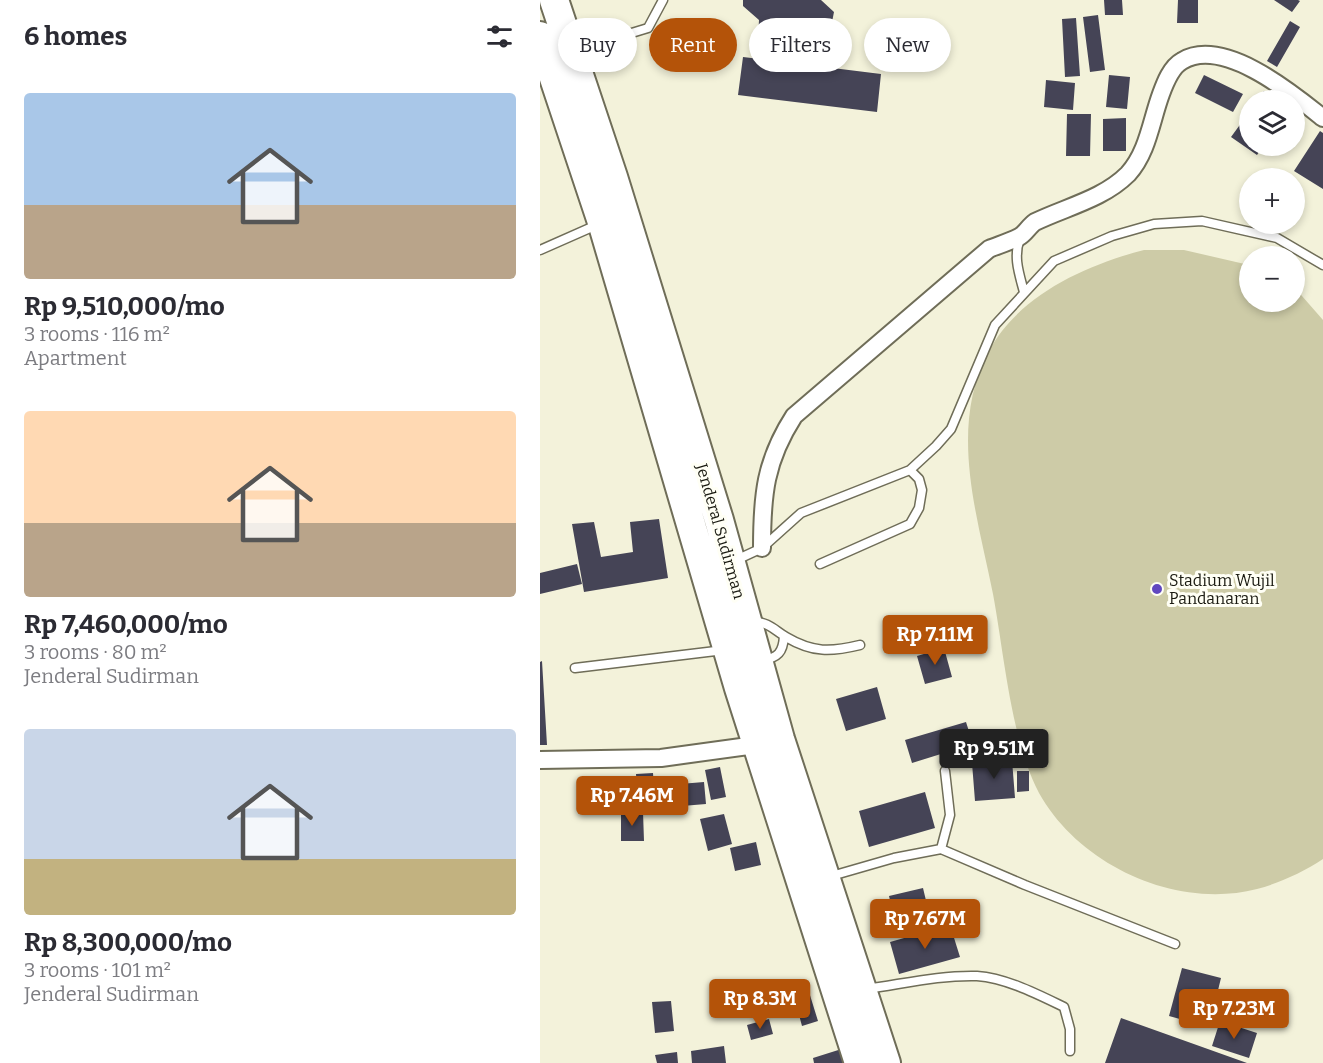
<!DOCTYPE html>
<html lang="en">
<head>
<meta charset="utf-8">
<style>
  :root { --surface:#fff; --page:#f7f7f7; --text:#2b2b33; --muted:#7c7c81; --accent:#b45309 }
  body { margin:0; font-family:Bitter,serif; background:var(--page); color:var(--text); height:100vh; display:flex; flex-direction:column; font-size:22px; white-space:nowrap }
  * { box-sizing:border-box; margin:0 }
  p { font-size:20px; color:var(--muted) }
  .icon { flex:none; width:33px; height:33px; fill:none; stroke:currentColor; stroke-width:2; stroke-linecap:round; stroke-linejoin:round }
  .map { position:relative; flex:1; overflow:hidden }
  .sheet { display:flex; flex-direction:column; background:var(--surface); width:540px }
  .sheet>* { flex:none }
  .banner { position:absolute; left:18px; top:18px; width:570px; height:54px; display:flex; gap:12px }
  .tools { position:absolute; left:699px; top:90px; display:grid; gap:12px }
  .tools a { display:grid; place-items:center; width:66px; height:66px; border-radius:50%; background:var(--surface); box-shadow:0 3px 9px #0003; font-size:30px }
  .price { position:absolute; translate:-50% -51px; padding:0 14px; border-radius:6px; background:var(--accent); color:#fff; font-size:20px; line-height:39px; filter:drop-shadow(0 2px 3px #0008) }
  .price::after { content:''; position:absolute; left:50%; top:36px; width:18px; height:14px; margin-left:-9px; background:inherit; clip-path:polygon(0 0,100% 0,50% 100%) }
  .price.selected { background:#222; color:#fff }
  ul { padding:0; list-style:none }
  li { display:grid; align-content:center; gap:12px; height:318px; padding:0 24px }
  li span { display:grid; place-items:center; height:186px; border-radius:6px; color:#555 }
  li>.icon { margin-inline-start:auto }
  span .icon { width:108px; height:108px; fill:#fffc; stroke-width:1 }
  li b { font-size:26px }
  h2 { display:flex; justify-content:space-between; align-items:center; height:72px; padding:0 24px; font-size:26px }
  .pill { padding:0 21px; border-radius:27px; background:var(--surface); box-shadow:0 3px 9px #0003; font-size:21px; line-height:54px }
  .pill.selected { background:var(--accent); color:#fff }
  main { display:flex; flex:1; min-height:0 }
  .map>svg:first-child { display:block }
  .green { fill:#cdcba7 }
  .building { fill:#454456 }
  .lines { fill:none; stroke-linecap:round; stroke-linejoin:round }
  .service-casing { stroke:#6f6d58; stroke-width:11 }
  .minor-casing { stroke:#6f6d58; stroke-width:20 }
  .trunk-casing { stroke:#6f6d58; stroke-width:32 }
  .service { stroke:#fff; stroke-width:8 }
  .minor { stroke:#fff; stroke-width:16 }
  .trunk { stroke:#fff; stroke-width:28 }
  .poi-dot { fill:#6148c0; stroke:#fffff5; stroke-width:2 }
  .labels { text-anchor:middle; stroke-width:6; stroke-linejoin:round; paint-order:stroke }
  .street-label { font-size:16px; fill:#191910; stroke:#fffff5 }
  .poi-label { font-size:16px; fill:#191910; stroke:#fffff5; text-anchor:start }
</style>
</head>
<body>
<main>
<section class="sheet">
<h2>6 homes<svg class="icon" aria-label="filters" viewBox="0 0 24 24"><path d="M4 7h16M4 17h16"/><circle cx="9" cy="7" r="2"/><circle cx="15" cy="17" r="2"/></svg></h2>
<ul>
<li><span style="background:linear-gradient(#a9c7e8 60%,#b9a48a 0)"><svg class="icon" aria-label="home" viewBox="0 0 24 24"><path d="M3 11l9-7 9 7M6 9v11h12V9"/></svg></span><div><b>Rp 9,510,000/mo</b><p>3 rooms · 116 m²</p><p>Apartment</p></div></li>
<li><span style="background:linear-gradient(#ffd9b3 60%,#b9a48a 0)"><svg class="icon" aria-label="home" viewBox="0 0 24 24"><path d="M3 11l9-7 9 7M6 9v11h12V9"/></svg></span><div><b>Rp 7,460,000/mo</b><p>3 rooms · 80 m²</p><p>Jenderal Sudirman</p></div></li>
<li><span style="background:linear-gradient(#c9d6e8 70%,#c2b280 0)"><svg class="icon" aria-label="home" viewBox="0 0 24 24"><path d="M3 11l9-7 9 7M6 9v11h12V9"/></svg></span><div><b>Rp 8,300,000/mo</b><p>3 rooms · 101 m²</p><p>Jenderal Sudirman</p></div></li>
</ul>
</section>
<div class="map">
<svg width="783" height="1063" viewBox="0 0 783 1063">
  <rect width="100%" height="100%" fill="#f3f2da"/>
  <path class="green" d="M604 250H644L709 265 710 302H754L755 288 783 320V859C763 872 740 883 717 889 636 910 539 865 499 793 471 740 464 653 453 594 437 514 408 427 449 351 479 295 546 265 604 250Z"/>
  <path class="building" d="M203 0H281L294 12 291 27 299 29 295 52 289 50 288 62 229 55 218 40 219 20 203 6Z
    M564 0H582L583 15H565Z
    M638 0H658V23H637Z
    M734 0H758L760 1 752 12Z
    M558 15 565 70 550 72 543 17Z
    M536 18 540 76 525 77 522 19Z
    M750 21 760 27 737 67 727 61Z
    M203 57 341 74 337 112 198 95Z
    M569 75 590 77 587 109 566 107Z
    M664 75 703 94 693 112 655 93Z
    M506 80 535 83 533 110 504 107Z
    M724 91 737 100H717Z
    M710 111V146H723L717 155 691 137Z
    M527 114H551L550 156H526Z
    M586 118V151H563V119Z
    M780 131 783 133V189L754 171Z
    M119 519 128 578 44 592 32 524 54 522 61 557 93 552 90 522Z
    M37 564 42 584 0 594V573Z
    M404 648 412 677 385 684 377 656Z
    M2 661 7 745H0V662Z
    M337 687 346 719 306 731 296 699Z
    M426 722 433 744 372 763 365 740Z
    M472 760 475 798 435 801 432 763Z
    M180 767 186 797 171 800 165 770Z
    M477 771H489V791L477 792Z
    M113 773 115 805H98L96 774Z
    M164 782 166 804 130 807 128 785Z
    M385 792 395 828 329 847 319 811Z
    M81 812H103L104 841H81Z
    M184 814 192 844 168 851 160 819Z
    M216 842 221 865 195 871 190 848Z
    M383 888 388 909 354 917 349 896Z
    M410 925 420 957 359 974 350 942Z
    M642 968 681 978 669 1027 629 1016Z
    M269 992 278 1021 262 1026 254 996Z
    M131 1001 134 1031 115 1033 112 1002Z
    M581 1018 707 1063H565Z
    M229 1019 233 1034 211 1040 207 1025Z
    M680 1021 717 1033 709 1058 672 1046Z
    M184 1046 186 1063H152L151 1051Z
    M311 1046 317 1063H274L273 1058Z
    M137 1052 138 1063H117L115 1055Z"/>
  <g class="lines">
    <defs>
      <path id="service" d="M36 50 108 28 123 0
        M480 238C473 257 479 273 484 292
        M0 250 59 224
        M194 561 222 548 261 513 370 470 396 446 411 429 455 325 514 261 572 236 614 224 662 221 737 238 783 265
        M280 564 370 524 379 508 382 490 379 479 370 470
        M212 621C230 623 233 629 246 637 273 653 291 652 320 645
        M222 661C238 657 243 653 244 636
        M35 668 184 650
        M401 849 410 815 405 771
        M288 877 354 858 401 849 485 885 635 944
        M326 989C363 984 399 975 437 976 466 978 497 994 524 1007L530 1029V1051"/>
      <path id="minor" d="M222 548C222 495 225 461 254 416L449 249C459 245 469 242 479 237 485 234 489 226 495 222 526 207 563 199 588 174 608 152 611 121 621 94 625 83 631 67 642 61 683 36 753 94 783 118
        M0 760 121 758 223 744"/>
      <path id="trunk" d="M14 0 73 177 179 520 240 739 346 1063
        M0 36 62 222 199 688 319 1063"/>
    </defs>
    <use href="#service" class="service-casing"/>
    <use href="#minor" class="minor-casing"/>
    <use href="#trunk" class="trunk-casing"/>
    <use href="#service" class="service"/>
    <use href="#minor" class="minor"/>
    <use href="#trunk" class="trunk"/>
  </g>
  <circle class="poi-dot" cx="617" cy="589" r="6"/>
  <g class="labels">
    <g class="street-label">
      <text transform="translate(181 531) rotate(74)" y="6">Jenderal Sudirman</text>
    </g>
    <g class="poi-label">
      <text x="629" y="586">Stadium Wujil<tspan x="629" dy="18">Pandanaran</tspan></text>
    </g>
  </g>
</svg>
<div class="tools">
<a><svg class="icon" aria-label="layers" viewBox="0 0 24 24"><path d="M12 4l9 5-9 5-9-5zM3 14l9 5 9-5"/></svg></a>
<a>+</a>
<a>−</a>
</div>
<b class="price" style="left:395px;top:666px">Rp 7.11M</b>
<b class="price selected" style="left:454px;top:780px">Rp 9.51M</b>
<b class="price" style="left:92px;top:827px">Rp 7.46M</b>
<b class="price" style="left:385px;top:950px">Rp 7.67M</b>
<b class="price" style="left:220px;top:1030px">Rp 8.3M</b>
<b class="price" style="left:694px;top:1040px">Rp 7.23M</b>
<div class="banner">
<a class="pill">Buy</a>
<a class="pill selected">Rent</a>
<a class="pill">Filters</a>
<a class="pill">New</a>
</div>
</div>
</main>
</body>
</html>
